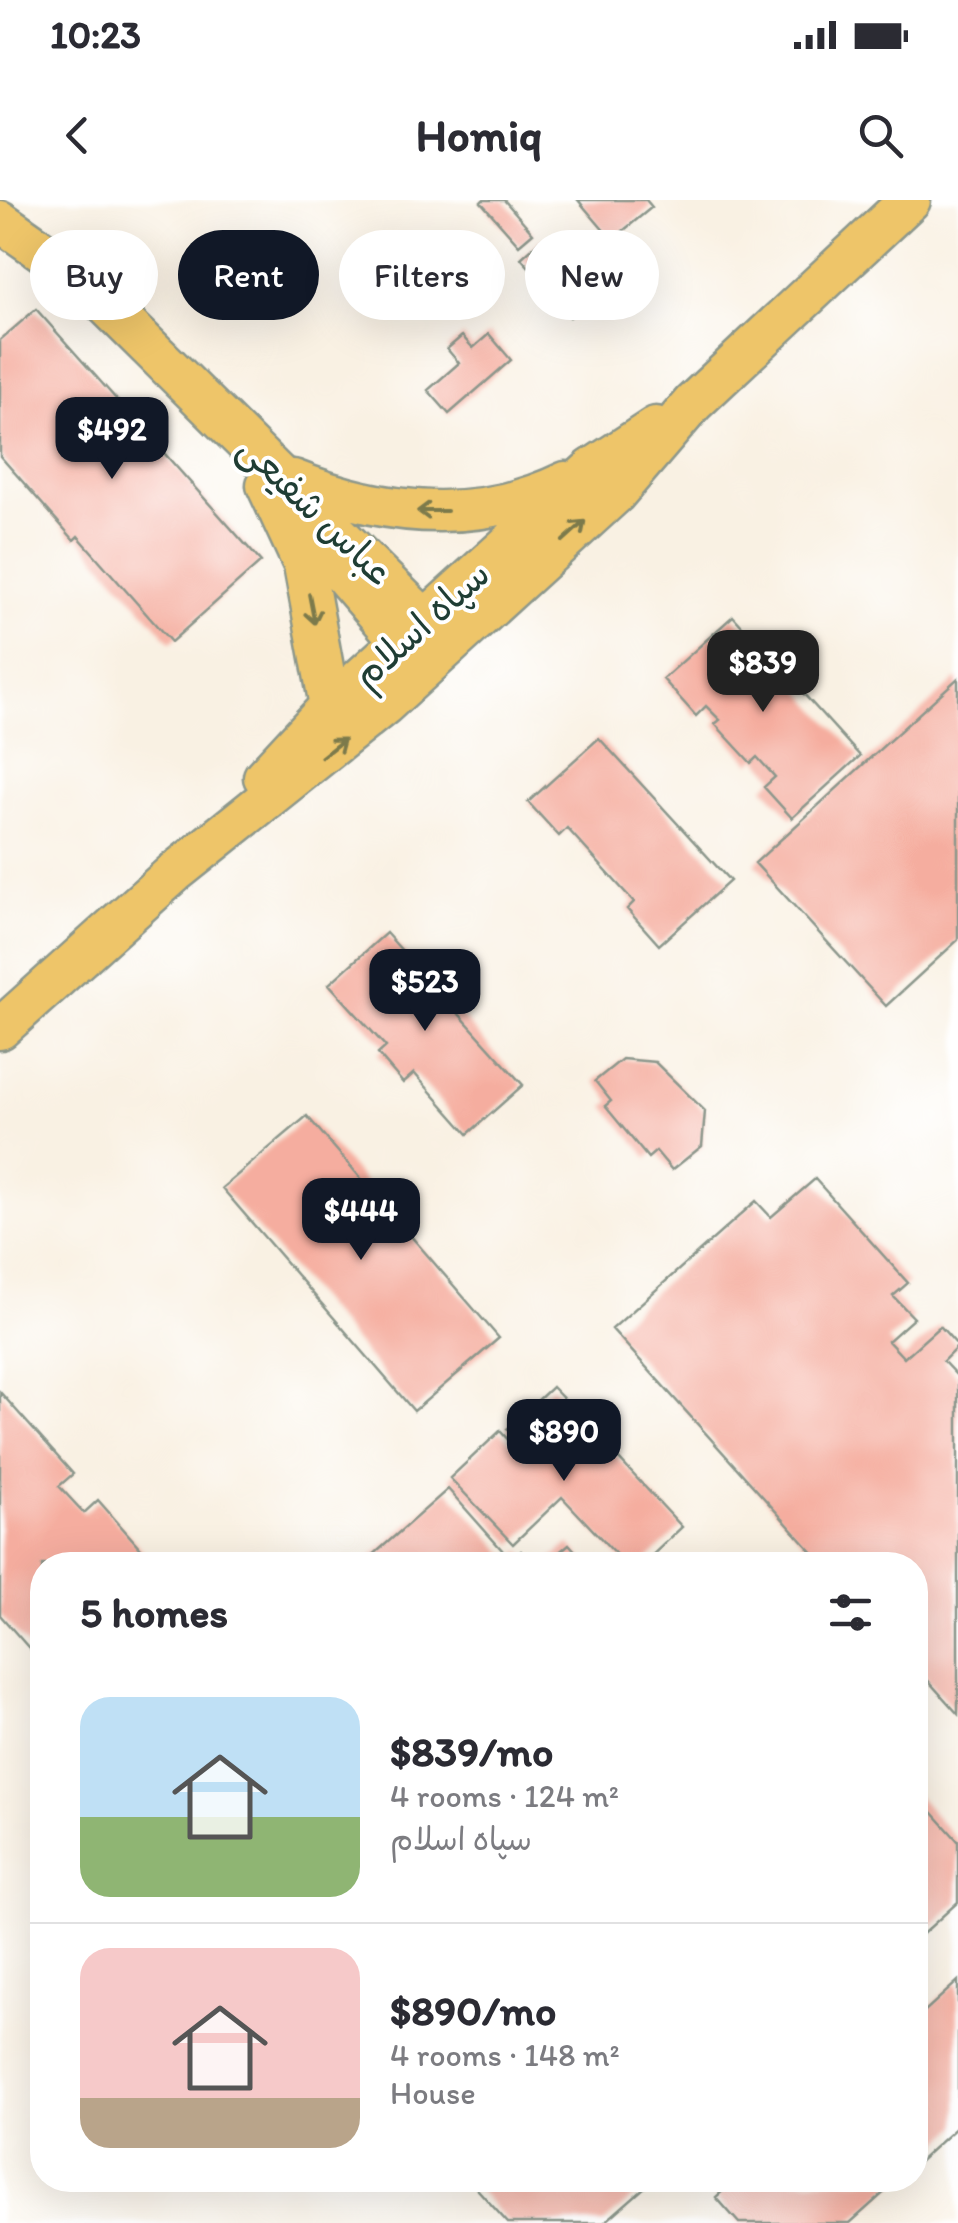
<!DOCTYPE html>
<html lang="en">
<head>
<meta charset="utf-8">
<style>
  :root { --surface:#fff; --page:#f7f7f7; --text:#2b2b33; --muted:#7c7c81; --line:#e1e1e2; --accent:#111827 }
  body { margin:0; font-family:Itim,"Playpen Sans Arabic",sans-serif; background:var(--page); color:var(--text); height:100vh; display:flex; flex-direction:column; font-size:38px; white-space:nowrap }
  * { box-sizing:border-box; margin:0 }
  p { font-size:32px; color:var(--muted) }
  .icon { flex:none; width:55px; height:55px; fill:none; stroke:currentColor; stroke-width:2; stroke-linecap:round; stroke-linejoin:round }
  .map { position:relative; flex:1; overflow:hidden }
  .side { position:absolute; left:30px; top:1352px; width:898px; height:640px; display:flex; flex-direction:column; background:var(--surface); border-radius:40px; box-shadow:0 10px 40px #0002 }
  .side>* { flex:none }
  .hud { position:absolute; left:30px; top:30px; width:900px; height:90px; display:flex; gap:20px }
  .price { position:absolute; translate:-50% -85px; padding:0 22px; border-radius:20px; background:var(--accent); color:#fff; font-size:32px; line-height:65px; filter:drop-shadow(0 2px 5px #0008) }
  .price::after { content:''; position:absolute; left:50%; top:60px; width:30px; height:22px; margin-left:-15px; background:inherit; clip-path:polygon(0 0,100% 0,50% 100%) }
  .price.active { background:#222; color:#fff }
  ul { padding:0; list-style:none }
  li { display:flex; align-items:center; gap:30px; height:250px; padding:0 50px }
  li+li { border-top:2px solid var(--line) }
  li span { display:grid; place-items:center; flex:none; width:280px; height:200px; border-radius:30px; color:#555 }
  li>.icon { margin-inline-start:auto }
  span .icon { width:120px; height:120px; fill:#fffc; stroke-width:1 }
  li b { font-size:42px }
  h2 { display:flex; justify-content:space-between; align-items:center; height:120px; padding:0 50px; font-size:42px }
  .chip { padding:0 35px; border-radius:45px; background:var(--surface); box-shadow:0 10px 40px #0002; font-size:35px; line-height:90px }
  .chip.active { background:var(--accent); color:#fff }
  .status { display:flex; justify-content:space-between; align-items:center; height:70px; padding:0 50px; background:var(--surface); direction:ltr }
  .status svg { height:28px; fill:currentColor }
  header { display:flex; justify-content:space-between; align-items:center; height:130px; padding:0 50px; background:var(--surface); font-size:45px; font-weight:700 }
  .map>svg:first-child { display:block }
  .building { fill:#f5ad9f }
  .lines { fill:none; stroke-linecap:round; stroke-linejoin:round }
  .major-casing { stroke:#8c978c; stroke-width:45 }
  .major { stroke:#eec569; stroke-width:40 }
  .oneway { stroke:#7c7a4c }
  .labels { text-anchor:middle; stroke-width:8; stroke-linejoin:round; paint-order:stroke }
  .street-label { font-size:38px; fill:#1f3d34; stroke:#fff }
</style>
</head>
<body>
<div class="status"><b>10:23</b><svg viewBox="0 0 49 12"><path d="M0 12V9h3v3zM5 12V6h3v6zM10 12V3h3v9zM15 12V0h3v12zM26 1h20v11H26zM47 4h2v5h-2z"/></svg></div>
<header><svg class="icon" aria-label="back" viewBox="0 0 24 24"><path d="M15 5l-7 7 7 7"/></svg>Homiq<svg class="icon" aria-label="search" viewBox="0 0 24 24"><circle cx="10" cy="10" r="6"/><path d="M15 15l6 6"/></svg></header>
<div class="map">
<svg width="958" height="2023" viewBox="0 0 958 2023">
  <rect width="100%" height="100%" fill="#fff"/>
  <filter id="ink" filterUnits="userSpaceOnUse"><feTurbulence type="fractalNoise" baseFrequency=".01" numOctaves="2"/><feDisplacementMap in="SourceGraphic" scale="20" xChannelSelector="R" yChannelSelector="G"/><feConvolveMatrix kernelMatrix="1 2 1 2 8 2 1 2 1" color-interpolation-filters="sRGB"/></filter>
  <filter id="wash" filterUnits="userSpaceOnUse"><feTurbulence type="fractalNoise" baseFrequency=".0048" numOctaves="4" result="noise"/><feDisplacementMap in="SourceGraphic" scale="40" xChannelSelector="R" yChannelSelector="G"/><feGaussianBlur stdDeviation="2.25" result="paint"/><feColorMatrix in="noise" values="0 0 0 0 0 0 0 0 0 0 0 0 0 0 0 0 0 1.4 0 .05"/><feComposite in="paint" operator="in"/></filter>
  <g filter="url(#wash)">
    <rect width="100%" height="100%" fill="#f9f1e3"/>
    <g id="blocks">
      <path class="building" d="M483 0H504L533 33 519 45 481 2Z
        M578 0H646L652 7 612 40Z
        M542 39 560 59 539 78 521 58Z
        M575 58 603 87 570 117 543 88Z
        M36 109 261 362 171 442 78 336 74 340 0 256V140Z
        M489 134 511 160 449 214 428 190 459 163 447 149 462 136 473 148Z
        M733 416 860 556 792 618 764 587 775 577 757 557 751 563 715 524 720 520 706 506 696 516 663 479Z
        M958 478V740L886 806 755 663Z
        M599 538 730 681 659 745 627 709 634 702 567 628 559 636 528 602Z
        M386 733 523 885 468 934 414 873 403 883 378 854 386 847 329 784Z
        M622 859 655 862 705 911 702 946 672 970 656 951 648 958 605 906 611 901 595 881Z
        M307 916 499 1138 414 1211 222 988Z
        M815 979 908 1083 893 1096 914 1118 888 1141 904 1158 940 1126 958 1146 943 1161 958 1177V1514L915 1466V1365H824L612 1129 756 1001 771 1017Z
        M552 1187 581 1217 559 1237 570 1249 591 1229 682 1327 642 1365H626L562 1297 513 1344 450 1278 500 1231 526 1259 531 1254 507 1229Z
        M0 1192 73 1274 59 1286 84 1313 98 1300 155 1365H42V1463L0 1415Z
        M448 1289 511 1360 521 1351 534 1365H362Z
        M569 1344 588 1365H544Z
        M915 1593 958 1641V1702L915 1741Z
        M958 1781V1926L915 1965V1820Z
        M469 1980H653L604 2023H508Z
        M735 1980H898L850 2023H739L716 1997Z"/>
    </g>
  </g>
  <g filter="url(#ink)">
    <use href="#blocks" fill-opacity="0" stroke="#8c978c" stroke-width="2.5"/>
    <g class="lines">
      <defs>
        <path id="major" d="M0 21 74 73 443 438
          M293 280C383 316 476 326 566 282
          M267 285 304 365 330 506
          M323 351 419 462
          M264 577 330 506 592 269 656 227
          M0 829 174 673 384 505 615 294 693 203 910 0"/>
      </defs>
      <use href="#major" class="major-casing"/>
      <use href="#major" class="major"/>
    </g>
    <defs><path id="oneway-shaft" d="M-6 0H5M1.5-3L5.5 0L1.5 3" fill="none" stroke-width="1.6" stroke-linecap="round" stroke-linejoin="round" transform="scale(2.5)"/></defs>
    <g class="oneway">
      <use href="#oneway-shaft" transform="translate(432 311) rotate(180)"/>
      <use href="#oneway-shaft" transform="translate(574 331) rotate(-42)"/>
      <use href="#oneway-shaft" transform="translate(312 409) rotate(79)"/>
      <use href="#oneway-shaft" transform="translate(333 548) rotate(-38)"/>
    </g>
  </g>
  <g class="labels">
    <g class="street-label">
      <text transform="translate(316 310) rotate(44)" y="13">عباس شفیعی</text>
      <text transform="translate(421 424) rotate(-42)" y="13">سپاه اسلام</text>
    </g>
  </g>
</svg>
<b class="price" style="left:112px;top:282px">$492</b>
<b class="price active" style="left:763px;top:515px">$839</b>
<b class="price" style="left:425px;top:834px">$523</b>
<b class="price" style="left:361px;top:1063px">$444</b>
<b class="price" style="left:564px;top:1284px">$890</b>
<div class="hud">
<a class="chip">Buy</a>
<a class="chip active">Rent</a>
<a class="chip">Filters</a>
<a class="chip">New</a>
</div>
<section class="side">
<h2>5 homes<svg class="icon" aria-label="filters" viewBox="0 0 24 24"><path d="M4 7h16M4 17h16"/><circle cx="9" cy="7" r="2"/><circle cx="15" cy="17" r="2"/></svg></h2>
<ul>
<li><span style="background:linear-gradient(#bfe0f5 60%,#8fb573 0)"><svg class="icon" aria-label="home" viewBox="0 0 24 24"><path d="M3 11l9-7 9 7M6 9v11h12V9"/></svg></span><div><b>$839/mo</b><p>4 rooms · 124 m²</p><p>سپاه اسلام</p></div></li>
<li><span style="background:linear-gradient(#f6c9c9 75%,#b9a48a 0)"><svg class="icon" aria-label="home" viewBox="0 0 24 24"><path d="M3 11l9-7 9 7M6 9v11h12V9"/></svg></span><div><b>$890/mo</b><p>4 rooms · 148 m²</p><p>House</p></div></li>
</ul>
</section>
</div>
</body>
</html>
